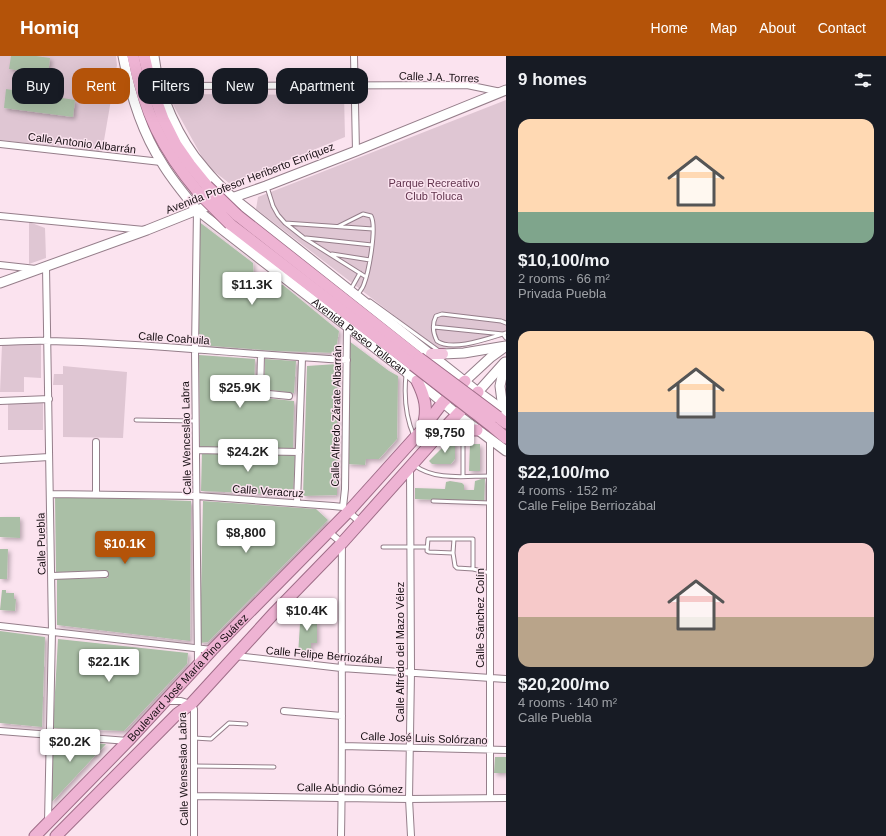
<!DOCTYPE html>
<html lang="en">
<head>
<meta charset="utf-8">
<style>
  :root { --surface:#171b24; --page:#20242c; --text:#f1f3f6; --muted:#9ea1a6; --accent:#b45309 }
  body { margin:0; font-family:Helvetica,sans-serif; background:var(--page); color:var(--text); height:100vh; display:flex; flex-direction:column; font-size:15px; white-space:nowrap }
  * { box-sizing:border-box; margin:0 }
  p { font-size:13px; color:var(--muted) }
  .icon { flex:none; width:22px; height:22px; fill:none; stroke:currentColor; stroke-width:2; stroke-linecap:round; stroke-linejoin:round }
  .map { position:relative; flex:1; overflow:hidden }
  .sheet { display:flex; flex-direction:column; background:var(--surface); width:380px }
  .sheet>* { flex:none }
  .banner { position:absolute; left:12px; top:12px; width:380px; height:36px; display:flex; gap:8px }
  .price { position:absolute; translate:-50% -34px; padding:0 9px; border-radius:4px; background:#fff; color:#222; font-size:13px; line-height:26px; filter:drop-shadow(0 1px 2px #0008) }
  .price::after { content:''; position:absolute; left:50%; top:24px; width:12px; height:9px; margin-left:-6px; background:inherit; clip-path:polygon(0 0,100% 0,50% 100%) }
  .price.selected { background:var(--accent); color:#fff }
  ul { padding:0; list-style:none }
  li { display:grid; align-content:center; gap:8px; height:212px; padding:0 12px }
  li span { display:grid; place-items:center; height:124px; border-radius:12px; color:#555 }
  li>.icon { margin-inline-start:auto }
  span .icon { width:72px; height:72px; fill:#fffc; stroke-width:1 }
  li b { font-size:17px }
  h2 { display:flex; justify-content:space-between; align-items:center; height:48px; padding:0 12px; font-size:17px }
  .pill { padding:0 14px; border-radius:12px; background:var(--surface); box-shadow:0 4px 16px #0002; font-size:14px; line-height:36px }
  .pill.selected { background:var(--accent); color:#fff }
  header { display:flex; align-items:center; gap:24px; box-sizing:border-box; height:56px; padding:0 20px; background:var(--accent); color:#fff }
  header strong { font-size:19px }
  nav { display:flex; gap:22px; margin-inline-start:auto; font-size:14px }
  main { display:flex; flex:1; min-height:0 }
  .map>svg:first-child { display:block }
  .green { fill:#dfc6d3 }
  .building { fill:#aabfa6; filter:url(#shadow) }
  .lines { fill:none; stroke-linecap:round; stroke-linejoin:round }
  .service-casing { stroke:#957e8a; stroke-width:5 }
  .minor-casing { stroke:#957e8a; stroke-width:8 }
  .secondary-casing { stroke:#957e8a; stroke-width:11 }
  .primary-casing { stroke:#9f6d88; stroke-width:12 }
  .trunk-casing { stroke:#9f6d88; stroke-width:13 }
  .service { stroke:#fff; stroke-width:3 }
  .minor { stroke:#fff; stroke-width:6 }
  .secondary { stroke:#fff; stroke-width:9 }
  .primary { stroke:#f2c6de; stroke-width:10 }
  .trunk { stroke:#eeb3d3; stroke-width:11 }
  .trunk-bridge-casing { stroke:#9f6d88; stroke-width:13; stroke-linecap:butt }
  .trunk-bridge { stroke:#eeb3d3; stroke-width:11 }
  .labels { text-anchor:middle; stroke-width:3; stroke-linejoin:round; paint-order:stroke }
  .street-label { font-size:11px; fill:#160e12; stroke:#fbe3ef }
  .park-label { font-size:11px; fill:#62354e; stroke:#fbe3ef }
</style>
</head>
<body>
<header>
<strong>Homiq</strong>
<nav><a>Home</a><a>Map</a><a>About</a><a>Contact</a></nav>
</header>
<main>
<div class="map">
<svg width="506" height="780" viewBox="0 0 506 780">
  <defs>
    <filter id="shadow"><feDropShadow dx="2.5" dy="2.5" stdDeviation="2" flood-color="#0004"/></filter>
  </defs>
  <rect width="100%" height="100%" fill="#fbe3ef"/>
  <path class="green" d="M0 0H116L117 9 102 96 0 84Z
    M175 38 344 39 345 81 262 115 229 127 207 110 171 45Z
    M506 44V280L452 294H439L256 153 258 141Z
    M29 166 45 172 46 202 29 208Z
    M41 288V322L24 321V336H0L2 289Z
    M63 310 127 316 123 382 63 381V329H53L54 318H63Z
    M43 346V374H8V348Z"/>
  <path class="building" d="M11 0H36L50 2 48 19 9 13Z
    M6 33 75 44 73 61 4 52Z
    M198 165 253 207 254 225 283 229 339 275 336 294 337 297 276 295 198 289Z
    M349 285 389 315 398 320 397 383 379 403H366L365 409 347 408Z
    M199 299 255 303 254 332 217 330V337L294 345 293 393 200 391Z
    M265 303 296 305 294 337 264 333Z
    M337 308V439L303 440 307 310Z
    M452 382 455 385V403L451 408H432L429 405Z
    M470 388H480V415H469Z
    M202 395 295 398 293 439 201 435Z
    M485 422 484 446 415 443V432L445 433 446 426 450 425 462 427 464 429V434H474L475 425Z
    M55 440 191 445 190 585 57 569V523L108 522V515L56 516Z
    M203 445 316 453 328 464 208 586 200 587Z
    M0 461H20V482L0 481Z
    M0 493H8L7 523H0Z
    M2 534H6V537H14V543H16L15 555 0 554Z
    M301 552 313 553 312 566 317 567V587H311V599H298Z
    M0 575 45 581 42 671 0 667Z
    M58 583 188 597 187 608 124 675 53 672Z
    M53 684 106 688 50 748Z
    M495 701H506V717H494Z"/>
  <g class="lines">
    <defs>
      <path id="service" d="M267 131 273 150 278 159 285 167 304 182 366 221
        M285 167 373 173
        M339 170 363 158 371 160C377 171 369 215 364 228 363 232 360 235 358 238
        M306 182 372 189
        M332 198 370 204
        M351 233 360 217
        M370 245 439 295
        M506 267 501 265 442 258 436 260C432 268 433 277 437 285 453 296 489 282 506 277
        M434 271 503 278 506 282
        M406 319C404 339 406 362 414 380
        M136 364 195 365
        M463 377V420
        M414 409C435 425 465 420 490 420
        M433 445 490 447
        M454 483H428L427 495 429 496 453 497 455 510 457 512 473 513
        M383 491H427
        M453 497 454 483H473V513L490 517
        M194 682 211 683 229 667 246 668
        M194 710 274 711"/>
      <path id="minor" d="M354 0 356 95
        M160 30 467 29 501 36
        M0 88 161 106
        M197 154 195 294 198 608
        M0 160 144 174
        M0 209 36 213
        M46 211 52 576 48 766
        M0 286C16 286 33 284 49 285 148 287 247 299 347 304
        M221 333 289 340
        M260 337 261 299
        M0 345 49 343
        M96 386V438
        M196 394 299 396
        M0 404 49 401
        M410 411 411 616 409 743 411 780
        M50 438 197 440 333 450 343 451 360 466
        M297 447 302 302
        M343 451 345 433 347 270
        M329 476 342 487C341 585 343 682 341 780
        M52 520 105 518
        M0 570 212 594
        M236 600 341 612 506 623
        M166 645H181L191 648 194 653V780
        M284 655 342 660
        M0 675 128 685
        M342 690 506 694
        M194 740 409 743 506 742
        M490 742V383"/>
      <g id="secondary">
        <path id="s1" d="M123 0C130 37 141 75 162 107 172 124 185 139 197 154L406 316 458 359 506 395"/>
        <path d="M154 0C158 38 179 84 204 112 213 123 222 132 232 141L478 336 506 356"/>
        <path d="M0 227 147 174 197 154 266 130 356 95 506 34"/>
        <path d="M443 298 464 297 506 290"/>
        <path d="M465 325 491 301 505 291"/>
        <path d="M478 336 504 307"/>
        <path d="M503 353 500 330 505 306"/>
      </g>
      <path id="primary" d="M431 298H443"/>
      <g id="trunk">
        <path d="M133 0C144 56 162 93 199 137"/>
        <path d="M144 0 152 33 163 63 176 89 190 109 207 130"/>
        <path d="M237 159 419 302"/>
        <path d="M230 168 413 309"/>
        <path d="M417 325C425 341 428 353 423 370"/>
        <path d="M498 361 506 367"/>
        <path d="M493 371 506 382"/>
        <path d="M439 378 478 336"/>
        <path id="s2" d="M35 780 128 685 212 594 349 455 421 375 443 346 465 325"/>
        <path d="M56 780 177 658 191 648 275 556 342 487 435 383 456 374H477"/>
      </g>
    </defs>
    <use href="#service" class="service-casing"/>
    <use href="#minor" class="minor-casing"/>
    <use href="#secondary" class="secondary-casing"/>
    <use href="#primary" class="primary-casing"/>
    <use href="#trunk" class="trunk-casing"/>
    <use href="#service" class="service"/>
    <use href="#minor" class="minor"/>
    <use href="#secondary" class="secondary"/>
    <use href="#primary" class="primary"/>
    <use href="#trunk" class="trunk"/>
    <defs>
      <path id="trunk-bridge" d="M207 130 237 159
        M199 137 230 168
        M419 302 498 361
        M413 309 493 371"/>
    </defs>
    <use href="#trunk-bridge" class="trunk-bridge-casing"/>
    <use href="#trunk-bridge" class="trunk-bridge"/>
  </g>
  <g class="labels">
    <g class="street-label">
      <text transform="translate(439 21) rotate(2)" y="4">Calle J.A. Torres</text>
      <text transform="translate(82 87) rotate(7)" y="4">Calle Antonio Albarrán</text>
      <text transform="translate(250 122) rotate(-21)" y="4">Avenida Profesor Heriberto Enríquez</text>
      <text dy="4" stroke="none"><textPath href="#s1" startOffset="379">Avenida Paseo Tollocan</textPath></text>
      <text transform="translate(174 282) rotate(4)" y="4">Calle Coahuila</text>
      <text transform="translate(336 360) rotate(-89)" y="4">Calle Alfredo Zárate Albarrán</text>
      <text transform="translate(186 382) rotate(-91)" y="4">Calle Wenceslao Labra</text>
      <text transform="translate(268 435) rotate(4)" y="4">Calle Veracruz</text>
      <text transform="translate(41 488) rotate(-91)" y="4">Calle Puebla</text>
      <text transform="translate(480 562) rotate(-90)" y="4">Calle Sánchez Colín</text>
      <text transform="translate(400 596) rotate(-90)" y="4">Calle Alfredo del Mazo Vélez</text>
      <text transform="translate(324 599) rotate(5)" y="4">Calle Felipe Berriozábal</text>
      <text dy="4" stroke="none"><textPath href="#s2" startOffset="220">Boulevard José María Pino Suárez</textPath></text>
      <text transform="translate(424 682) rotate(2)" y="4">Calle José Luis Solórzano</text>
      <text transform="translate(183 713) rotate(-91)" y="4">Calle Wenseslao Labra</text>
      <text transform="translate(350 732) rotate(1)" y="4">Calle Abundio Gómez</text>
    </g>
    <g class="park-label">
      <text x="434" y="131">Parque Recreativo<tspan x="434" dy="13">Club Toluca</tspan></text>
    </g>
  </g>
</svg>
<b class="price" style="left:252px;top:250px">$11.3K</b>
<b class="price" style="left:240px;top:353px">$25.9K</b>
<b class="price" style="left:445px;top:398px">$9,750</b>
<b class="price" style="left:248px;top:417px">$24.2K</b>
<b class="price" style="left:246px;top:498px">$8,800</b>
<b class="price selected" style="left:125px;top:509px">$10.1K</b>
<b class="price" style="left:307px;top:576px">$10.4K</b>
<b class="price" style="left:109px;top:627px">$22.1K</b>
<b class="price" style="left:70px;top:707px">$20.2K</b>
<div class="banner">
<a class="pill">Buy</a>
<a class="pill selected">Rent</a>
<a class="pill">Filters</a>
<a class="pill">New</a>
<a class="pill">Apartment</a>
</div>
</div>
<section class="sheet">
<h2>9 homes<svg class="icon" aria-label="filters" viewBox="0 0 24 24"><path d="M4 7h16M4 17h16"/><circle cx="9" cy="7" r="2"/><circle cx="15" cy="17" r="2"/></svg></h2>
<ul>
<li><span style="background:linear-gradient(#ffd9b3 75%,#7fa58c 0)"><svg class="icon" aria-label="home" viewBox="0 0 24 24"><path d="M3 11l9-7 9 7M6 9v11h12V9"/></svg></span><div><b>$10,100/mo</b><p>2 rooms · 66 m²</p><p>Privada Puebla</p></div></li>
<li><span style="background:linear-gradient(#ffd9b3 65%,#9aa5b1 0)"><svg class="icon" aria-label="home" viewBox="0 0 24 24"><path d="M3 11l9-7 9 7M6 9v11h12V9"/></svg></span><div><b>$22,100/mo</b><p>4 rooms · 152 m²</p><p>Calle Felipe Berriozábal</p></div></li>
<li><span style="background:linear-gradient(#f6c9c9 60%,#b9a48a 0)"><svg class="icon" aria-label="home" viewBox="0 0 24 24"><path d="M3 11l9-7 9 7M6 9v11h12V9"/></svg></span><div><b>$20,200/mo</b><p>4 rooms · 140 m²</p><p>Calle Puebla</p></div></li>
</ul>
</section>
</main>
</body>
</html>
